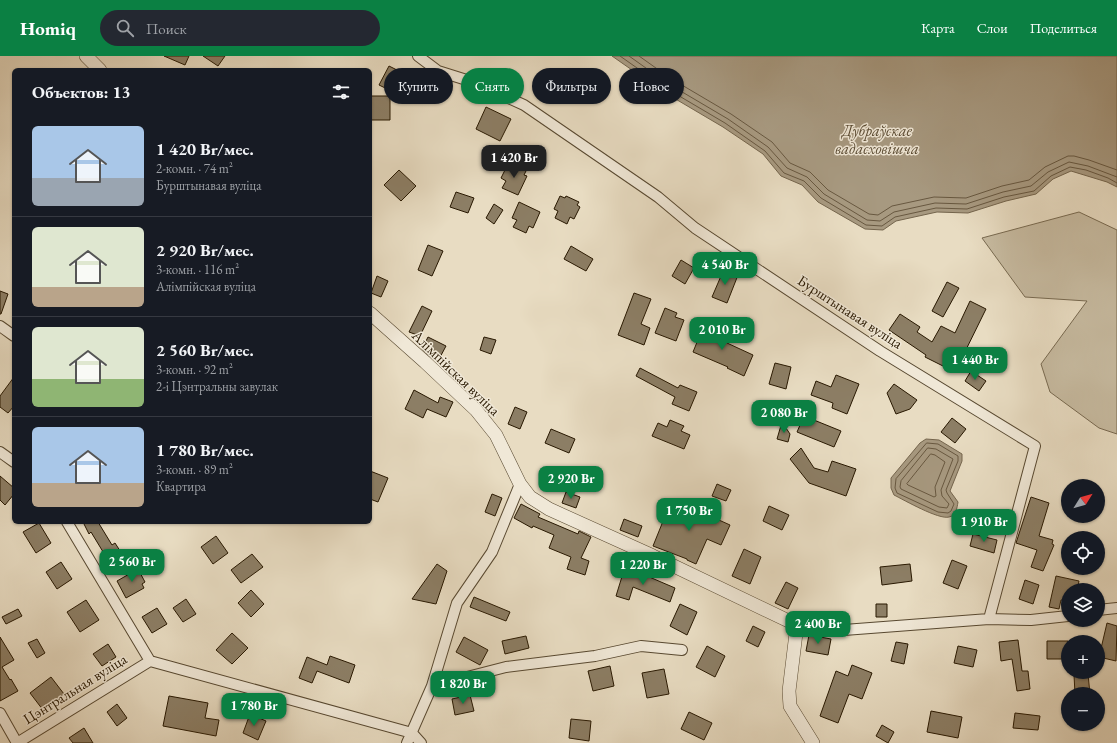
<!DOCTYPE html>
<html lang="ru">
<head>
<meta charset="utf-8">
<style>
  :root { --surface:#171b24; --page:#242831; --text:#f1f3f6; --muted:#9ea1a6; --line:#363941; --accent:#0b8043 }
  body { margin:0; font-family:"EB Garamond",serif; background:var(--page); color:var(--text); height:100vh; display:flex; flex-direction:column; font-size:15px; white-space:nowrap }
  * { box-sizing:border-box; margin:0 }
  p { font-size:13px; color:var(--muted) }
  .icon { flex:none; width:22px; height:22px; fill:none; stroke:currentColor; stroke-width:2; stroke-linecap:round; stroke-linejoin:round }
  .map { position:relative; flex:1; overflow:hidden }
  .drawer { position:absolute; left:12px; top:12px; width:360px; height:456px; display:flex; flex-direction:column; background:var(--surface); border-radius:6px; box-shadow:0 1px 3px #0004 }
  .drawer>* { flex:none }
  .top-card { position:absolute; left:384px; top:12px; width:380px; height:36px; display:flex; gap:8px }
  .needle { width:26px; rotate:53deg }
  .controls { position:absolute; left:1061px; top:423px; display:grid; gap:8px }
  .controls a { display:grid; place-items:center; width:44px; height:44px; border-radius:50%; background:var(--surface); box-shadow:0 1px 3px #0004; font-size:20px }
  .price { position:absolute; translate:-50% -34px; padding:0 9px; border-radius:8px; background:var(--accent); color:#fff; font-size:13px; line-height:26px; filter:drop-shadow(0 1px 2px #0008) }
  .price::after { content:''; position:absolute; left:50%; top:24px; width:12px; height:9px; margin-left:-6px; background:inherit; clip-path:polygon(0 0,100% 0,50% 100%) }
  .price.on { background:#222; color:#fff }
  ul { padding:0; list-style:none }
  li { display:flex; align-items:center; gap:12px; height:100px; padding:0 20px }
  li+li { border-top:1px solid var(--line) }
  li span { display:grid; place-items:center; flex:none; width:112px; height:80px; border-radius:6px; color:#555 }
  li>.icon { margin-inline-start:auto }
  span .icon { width:48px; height:48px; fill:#fffc; stroke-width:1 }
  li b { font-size:17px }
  h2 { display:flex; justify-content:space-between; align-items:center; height:48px; padding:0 20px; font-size:17px }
  .tag { padding:0 14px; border-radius:18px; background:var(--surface); box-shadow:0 1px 3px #0004; font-size:14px; line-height:36px }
  .tag.on { background:var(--accent); color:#fff }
  header { display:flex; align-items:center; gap:24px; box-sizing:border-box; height:56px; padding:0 20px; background:var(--accent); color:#fff }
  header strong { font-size:19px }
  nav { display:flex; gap:22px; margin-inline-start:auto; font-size:14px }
  .search { width:280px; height:36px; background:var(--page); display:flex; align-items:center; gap:10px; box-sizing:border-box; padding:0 14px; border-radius:22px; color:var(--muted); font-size:15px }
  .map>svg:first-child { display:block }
  .green { fill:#c7bba1; stroke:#786a51 }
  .water { fill:#a79980; stroke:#74654d }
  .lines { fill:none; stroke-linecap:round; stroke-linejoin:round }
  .shore { stroke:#685840; stroke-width:1 }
  .building { fill:#8c7e65; stroke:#281801 }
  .minor-casing { stroke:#584931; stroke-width:12 }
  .tertiary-casing { stroke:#584931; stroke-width:14 }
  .minor { stroke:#f0e8d7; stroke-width:10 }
  .tertiary { stroke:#f0e8d7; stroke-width:13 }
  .labels { text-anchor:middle; stroke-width:3; stroke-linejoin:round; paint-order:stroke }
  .street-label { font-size:15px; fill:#281801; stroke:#f0e8d7 }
  .water-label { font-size:16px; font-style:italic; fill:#5b4c34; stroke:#f0e8d7 }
</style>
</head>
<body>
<header>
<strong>Homiq</strong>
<div class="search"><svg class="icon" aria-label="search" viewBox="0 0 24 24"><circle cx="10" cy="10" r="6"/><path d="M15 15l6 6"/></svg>Поиск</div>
<nav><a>Карта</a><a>Слои</a><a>Поделиться</a></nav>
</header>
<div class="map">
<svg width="1117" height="687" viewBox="0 0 1117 687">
  <rect width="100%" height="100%" fill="#e8dcc2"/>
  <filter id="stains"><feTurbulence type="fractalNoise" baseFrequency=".005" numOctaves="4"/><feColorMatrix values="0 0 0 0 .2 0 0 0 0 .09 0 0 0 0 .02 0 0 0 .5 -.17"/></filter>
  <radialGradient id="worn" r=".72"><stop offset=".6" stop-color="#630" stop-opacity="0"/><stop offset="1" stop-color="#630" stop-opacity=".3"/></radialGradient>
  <path class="green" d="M1079 156 1117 174V378L1099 372 1050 336 1041 308 1087 245 1025 241 982 182Z"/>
  <path class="water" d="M612 0H1117V131L1107 126 1071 115 1053 123 1036 138 1006 145 968 157 937 156 896 165 883 174 865 173 818 146 802 129 781 120 763 98 723 71 662 35Z
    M926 383 939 384 962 398V405L950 435 958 446C957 452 956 460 949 461 939 464 904 444 894 439L891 432V422L920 387Z"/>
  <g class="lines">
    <path class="shore" d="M620 0 664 31 725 67 765 95 784 117 804 125 821 142 866 169 882 170 895 161 936 152 967 153 1004 141 1034 135 1051 120 1070 111 1086 114 1108 122 1117 127
      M629 0 667 27 728 63 768 91 787 112 807 121 824 138 867 164 880 165 894 156 935 147 966 148 1003 136 1031 130 1048 116 1069 106 1088 110 1117 121
      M639 0 670 22 731 58 772 86 790 107 810 116 828 134 869 158 878 159 892 150 934 141 966 142 1002 130 1029 124 1045 111 1068 100H1074L1089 104 1117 114
      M927 387 938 388 958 400V405L946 434 947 437 954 448 951 455 948 457 938 456 897 437 895 432 896 423Z
      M928 392 936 393 953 403 941 434 942 440 949 448 947 452 939 451 901 433 900 431 901 425Z
      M931 398 935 399 945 406 935 431 936 440 934 441 908 429 907 428Z"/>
  </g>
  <path class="building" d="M164 0H189L185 9Z
    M203 0H225L218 10Z
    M389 10 405 18 401 26 414 32 408 43 379 29Z
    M370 40H390V64H370Z
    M486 51 511 63 500 85 476 73Z
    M513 109 526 115 524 119 527 120 518 139 502 132 506 125 501 122 507 110 512 112Z
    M399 114 416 130 401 145 384 129Z
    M456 136 474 142 468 157 450 151Z
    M560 140 565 142 566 140 579 146 577 149 580 151 574 163 570 161 567 168 555 162 558 155 554 153Z
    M519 146 540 156 533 172 529 170 526 177 513 171 517 164 512 162Z
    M494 148 503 154 494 168 486 162Z
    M428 189 443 195 432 220 418 214Z
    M571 190 593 203 586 215 564 203Z
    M681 204 694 212 685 228 672 220Z
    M724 213 738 219 727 247 712 241Z
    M377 220 388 225 381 241 371 237Z
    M947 226 959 232 943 261 932 255Z
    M0 235 8 238 1 258H0Z
    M634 237 651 243 641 268 650 272 644 289 618 279Z
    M970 245 986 253 955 316 925 301 926 299 889 274 900 258 920 271 917 276 932 286 941 270 955 277Z
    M422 250 432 255 420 280 409 276Z
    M665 252 677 257 675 261 684 264 676 285 655 277Z
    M704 269 730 280 727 287 753 299 744 320 727 312 728 311 693 296Z
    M428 281 446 290 438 305 433 303 422 293Z
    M484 281 496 284 491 298 480 294Z
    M775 307 791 311 786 333 769 328Z
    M640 312 678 332 680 329 697 336 689 355 672 348 675 341 636 320Z
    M971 315 986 325 979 335 965 325Z
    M836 319 859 328 847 358 832 352 833 347 811 339 816 325 831 331Z
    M14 321V350L8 357 0 351V340Z
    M894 328 917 344 910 353 896 358 887 337Z
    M414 334 438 347 440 341 453 346 446 361 427 353 423 362 405 353Z
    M515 351 527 356 520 373 508 368Z
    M804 360 841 375 834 391 797 376Z
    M952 362 966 373 955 387 941 376Z
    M670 364 684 370 681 375 690 379 684 393 652 380 658 367 667 371Z
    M782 366 790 378 788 386 777 383Z
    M551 373 575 383 569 397 545 387Z
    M801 392 814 412 828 416 832 405 856 413 846 440 809 427 790 403Z
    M370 415 388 422 378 446 370 443Z
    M0 420 14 432V438L5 449 0 444Z
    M717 428 731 434 726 445 712 440Z
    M566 436 580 441 576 452 562 447Z
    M492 438 502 442 495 460 485 456Z
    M1031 441 1049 447 1039 480 1053 484 1052 488 1054 489 1043 515 1031 511 1037 494 1016 487Z
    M672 443 730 469 721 489 707 483 696 508 687 504V503L653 490Z
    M521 448 540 458 538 461 578 478 579 475 591 481 581 502 589 505 585 519 567 513 571 501 549 492 554 479 533 470 532 472 514 462Z
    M769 450 789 459 782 474 763 465Z
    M624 463 642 470 638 481 620 474Z
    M83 466H98L112 489 115 487 124 501 111 509 91 476 89 478Z
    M39 467 51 487 36 497 23 476Z
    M973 478 997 484 994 497 970 490Z
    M216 480 228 497 213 508 201 491Z
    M744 493 761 501 750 528 732 520Z
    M252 498 263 511 241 527 231 514Z
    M952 504 967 510 958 533 943 527Z
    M61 506 72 523 57 533 46 516Z
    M437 508 447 515 436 548 412 543Z
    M910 508 912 525 882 529 880 511Z
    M138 513 145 526 142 528 144 532 126 542 117 525Z
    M624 514 647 520 675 532 670 546 633 531 629 544 616 540Z
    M1056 520 1079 525 1077 534H1068V545L1061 544 1059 553 1049 551Z
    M1025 524 1039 529 1033 548 1019 543Z
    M786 526 798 532 788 553 775 547Z
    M251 534 264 548 251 561 238 547Z
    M474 541 510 556 506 565 470 551Z
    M186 543 196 558 183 566 173 552Z
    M86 544 99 564 80 576 67 556Z
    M680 548 697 556 687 579 670 570Z
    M876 548H887V561H876Z
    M157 552 167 568 152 577 142 561Z
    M18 553 22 560 6 568 2 561Z
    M1107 567 1117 570 1116 605 1099 601Z
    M753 570 765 576 758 591 746 585Z
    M232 577 248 592 232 608 216 594Z
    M809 579 831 583 828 599 806 595Z
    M526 580 529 592 505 598 502 585Z
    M0 581 14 604 2 611 10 624 11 623 18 635 0 645Z
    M464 581 488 594 480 609 456 596Z
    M37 583 45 597 37 602 28 587Z
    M1018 584 1022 615H1028L1030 633 1017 635 1012 603 1001 605 999 586Z
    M1047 585H1068V603H1047Z
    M896 586 908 588 904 608 891 605Z
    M108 588 116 601 102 610 93 598Z
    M707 590 725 600 715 621 696 611Z
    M958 590 977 594 973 611 954 607Z
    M330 600 355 609 349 627 317 615 312 627 299 622 307 601 327 609Z
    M852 609 872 617 862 643 849 638 838 667 820 660 836 615 848 620Z
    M610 610 614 630 593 635 588 615Z
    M664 613 669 638 647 642 642 617Z
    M1088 618 1090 638H1075L1074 619Z
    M51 621 64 638 43 654 30 637Z
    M470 639 474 655 455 659 452 643Z
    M169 640 208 647 205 662 219 664 216 680 163 670Z
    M117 648 127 662 117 670 107 656Z
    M931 655 962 661 958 682 927 676Z
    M689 656 712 667 704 684 681 673Z
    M1015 657 1040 660 1038 674 1013 672Z
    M250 658 266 665 258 684 243 677Z
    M571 663 591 665 589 685 569 682Z
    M882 669 894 676 888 687 876 680Z
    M84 672 93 687H73L69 682Z"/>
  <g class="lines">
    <defs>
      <path id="minor" d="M418 0 438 15 473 26 524 49 658 141 695 172 880 295 1035 390 989 563
        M0 270 14 280
        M0 396 14 406
        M67 466 150 605
        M1098 554 1117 552
        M797 569 816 573 844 574 989 563 1031 564 1068 560
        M150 605 412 677 421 687
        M432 630 506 611 595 600 641 590 682 594
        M0 657 17 687
        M17 687 150 605
        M407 687 432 630 457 547 492 496 520 428"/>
      <path id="tertiary" d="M86 0 100 14
        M370 257 425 306 476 354 496 379 520 428 530 441 549 453 653 500 797 569 789 635 790 650 813 687"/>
    </defs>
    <use href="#minor" class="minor-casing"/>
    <use href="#tertiary" class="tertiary-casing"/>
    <use href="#minor" class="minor"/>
    <use href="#tertiary" class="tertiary"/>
  </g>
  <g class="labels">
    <g class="street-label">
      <text transform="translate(850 256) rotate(33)" y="5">Бурштынавая вуліца</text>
      <text transform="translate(456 317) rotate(44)" y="5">Алімпійская вуліца</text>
      <text transform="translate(75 633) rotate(-32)" y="5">Цэнтральная вуліца</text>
    </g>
    <g class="water-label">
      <text x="877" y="80">Дубраўскае<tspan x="877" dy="18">вадасховішча</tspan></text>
    </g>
  </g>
  <rect width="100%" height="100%" filter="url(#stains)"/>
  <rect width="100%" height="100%" fill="url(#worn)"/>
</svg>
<div class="controls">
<a><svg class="needle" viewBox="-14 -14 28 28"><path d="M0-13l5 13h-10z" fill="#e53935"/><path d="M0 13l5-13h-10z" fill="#9ea1a6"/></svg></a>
<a><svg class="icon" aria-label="locate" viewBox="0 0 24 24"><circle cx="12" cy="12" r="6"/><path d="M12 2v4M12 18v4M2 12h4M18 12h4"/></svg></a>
<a><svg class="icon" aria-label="layers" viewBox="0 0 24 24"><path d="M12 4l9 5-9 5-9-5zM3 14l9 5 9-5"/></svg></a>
<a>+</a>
<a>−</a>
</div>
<b class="price on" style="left:514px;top:123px">1 420 Br</b>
<b class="price" style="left:725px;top:230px">4 540 Br</b>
<b class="price" style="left:722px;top:295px">2 010 Br</b>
<b class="price" style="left:975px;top:325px">1 440 Br</b>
<b class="price" style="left:784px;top:378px">2 080 Br</b>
<b class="price" style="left:571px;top:444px">2 920 Br</b>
<b class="price" style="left:689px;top:476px">1 750 Br</b>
<b class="price" style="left:984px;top:487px">1 910 Br</b>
<b class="price" style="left:132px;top:527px">2 560 Br</b>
<b class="price" style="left:643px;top:530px">1 220 Br</b>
<b class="price" style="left:818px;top:589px">2 400 Br</b>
<b class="price" style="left:463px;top:649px">1 820 Br</b>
<b class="price" style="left:254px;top:671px">1 780 Br</b>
<div class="top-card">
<a class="tag">Купить</a>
<a class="tag on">Снять</a>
<a class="tag">Фильтры</a>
<a class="tag">Новое</a>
</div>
<section class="drawer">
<h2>Объектов: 13<svg class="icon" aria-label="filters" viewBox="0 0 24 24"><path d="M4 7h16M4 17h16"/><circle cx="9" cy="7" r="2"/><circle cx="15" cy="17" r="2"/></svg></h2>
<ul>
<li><span style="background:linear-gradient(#a9c7e8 65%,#9aa5b1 0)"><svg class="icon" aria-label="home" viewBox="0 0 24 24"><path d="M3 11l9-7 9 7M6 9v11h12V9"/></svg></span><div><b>1 420 Br/мес.</b><p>2-комн. · 74 m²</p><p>Бурштынавая вуліца</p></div></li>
<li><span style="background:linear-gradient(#dfe7d0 75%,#b9a48a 0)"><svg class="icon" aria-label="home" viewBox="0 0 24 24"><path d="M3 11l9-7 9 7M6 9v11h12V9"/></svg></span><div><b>2 920 Br/мес.</b><p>3-комн. · 116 m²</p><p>Алімпійская вуліца</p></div></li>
<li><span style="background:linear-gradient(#dfe7d0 65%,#8fb573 0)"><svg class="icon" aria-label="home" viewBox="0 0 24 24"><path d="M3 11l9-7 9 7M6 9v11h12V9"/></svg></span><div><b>2 560 Br/мес.</b><p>3-комн. · 92 m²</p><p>2-і Цэнтральны завулак</p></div></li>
<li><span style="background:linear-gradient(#a9c7e8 70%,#b9a48a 0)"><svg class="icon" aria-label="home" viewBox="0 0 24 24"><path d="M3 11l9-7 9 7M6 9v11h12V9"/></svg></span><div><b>1 780 Br/мес.</b><p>3-комн. · 89 m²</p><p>Квартира</p></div></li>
</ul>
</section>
</div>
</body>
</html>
